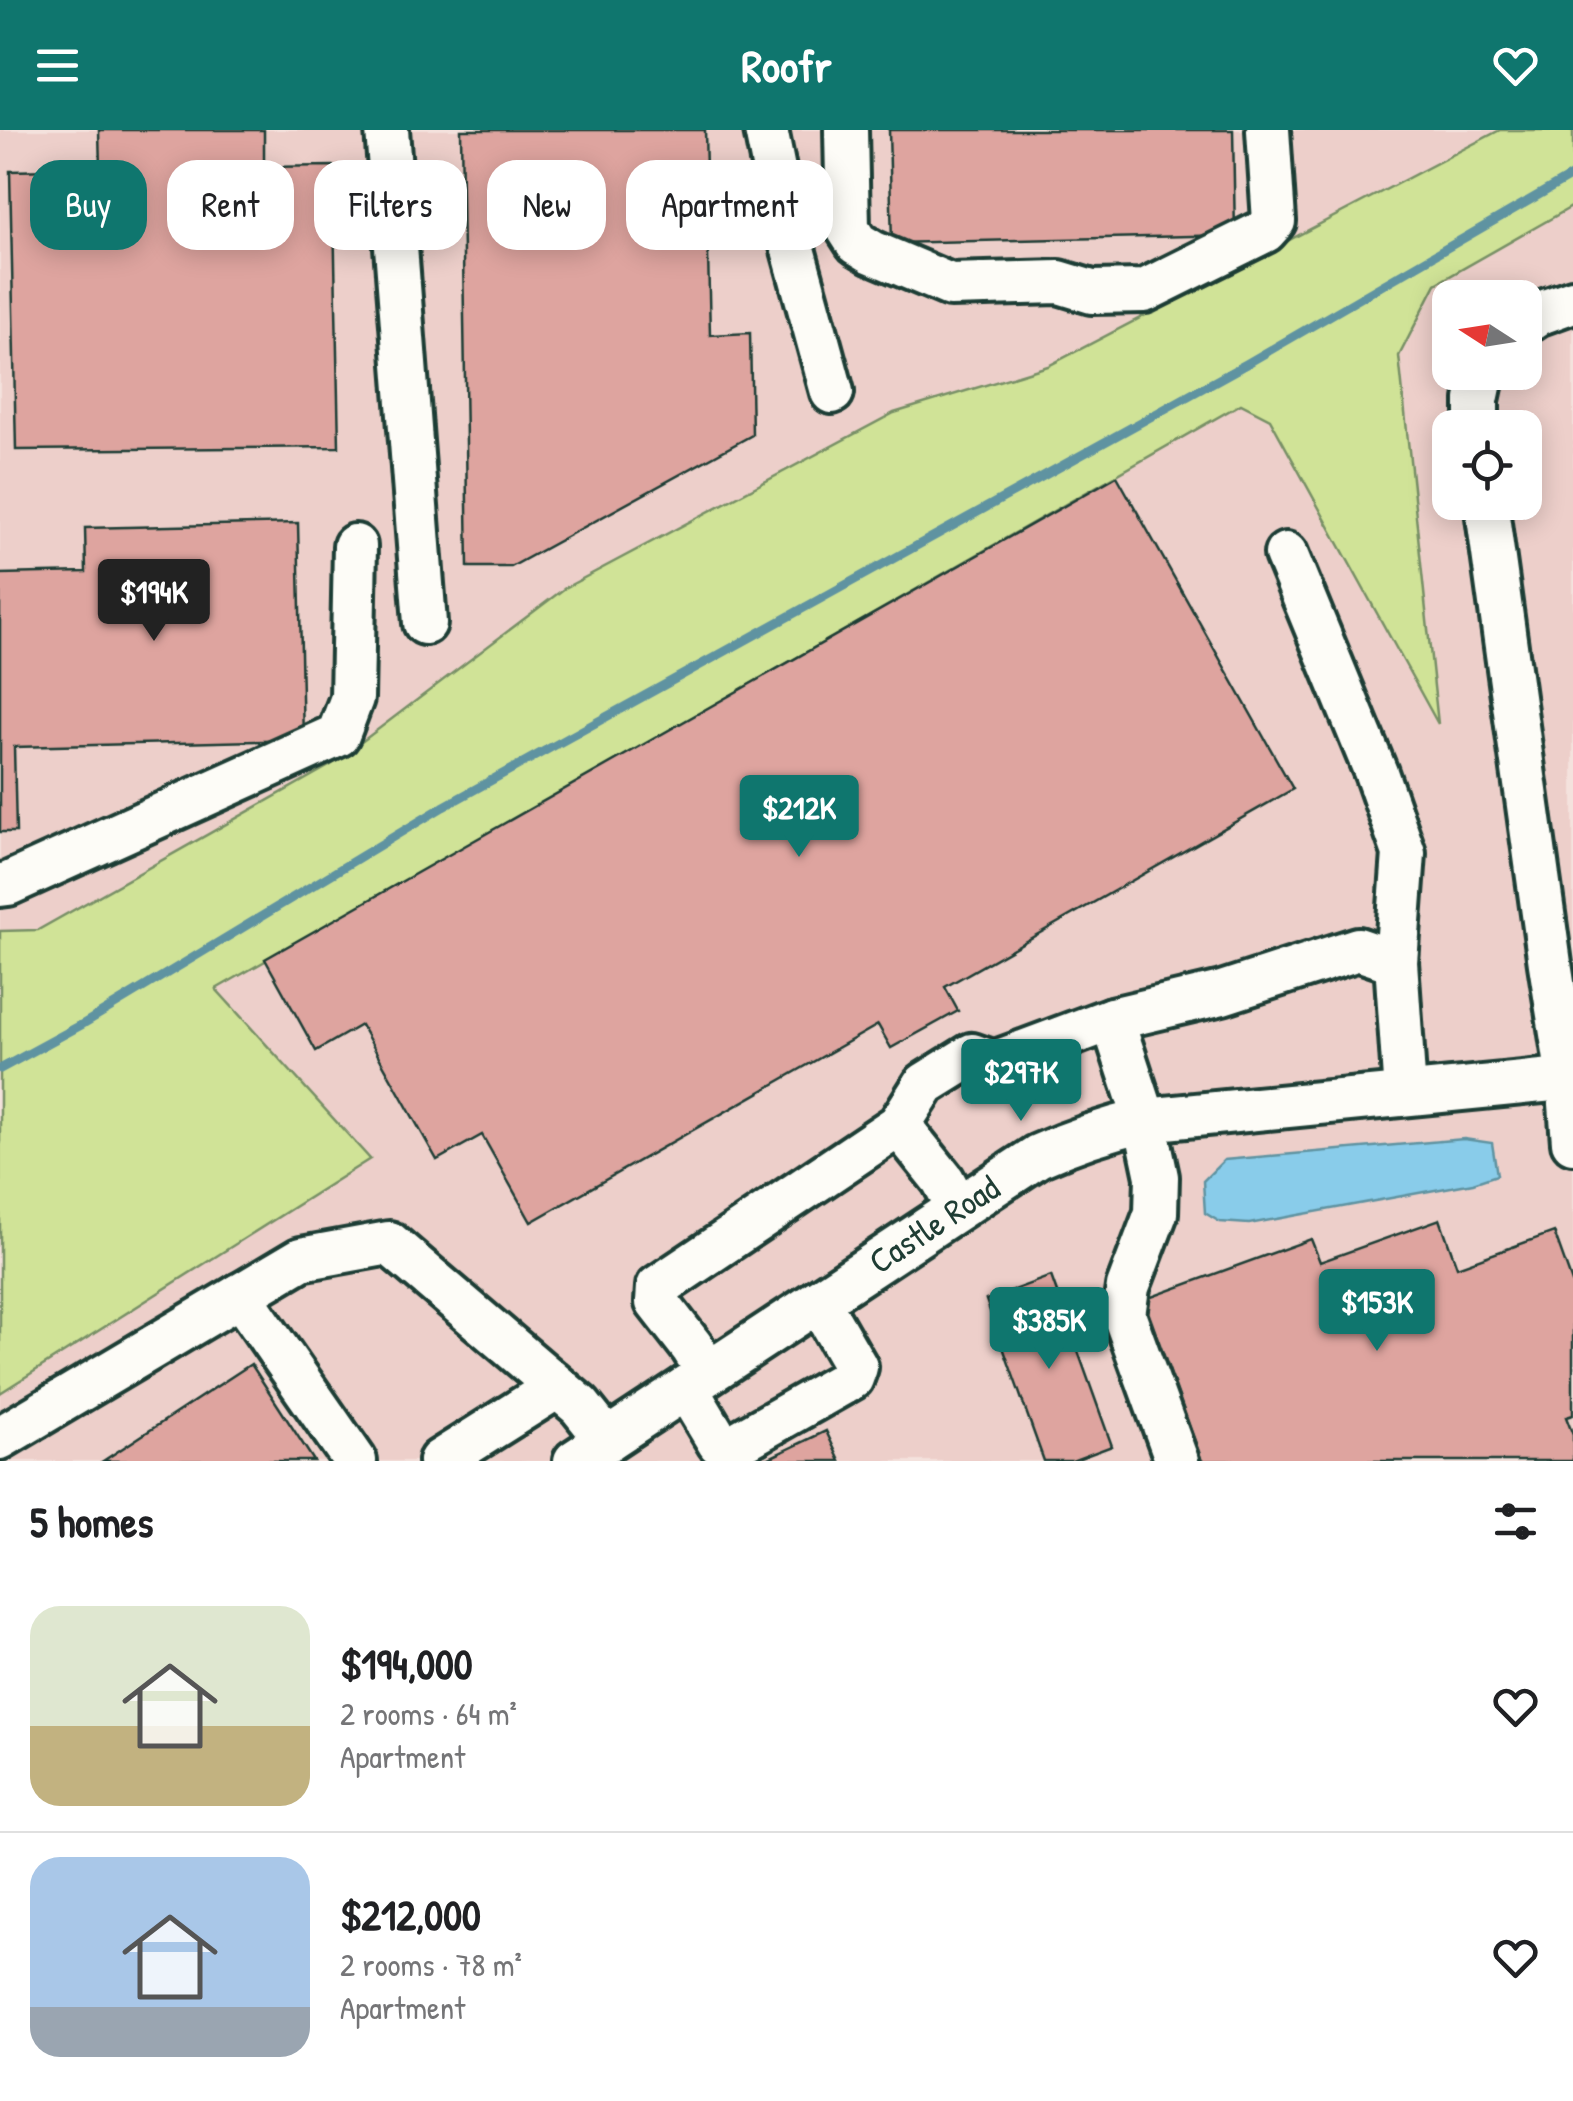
<!DOCTYPE html>
<html lang="en">
<head>
<meta charset="utf-8">
<style>
  :root { --surface:#fff; --page:#f6f6f6; --text:#202124; --muted:#757577; --line:#e0e0e0; --accent:#0f766e }
  body { margin:0; font-family:"Patrick Hand",sans-serif; background:var(--page); color:var(--text); height:100vh; display:flex; flex-direction:column; font-size:38px; white-space:nowrap }
  * { box-sizing:border-box; margin:0 }
  p { font-size:32px; color:var(--muted) }
  .icon { flex:none; width:55px; height:55px; fill:none; stroke:currentColor; stroke-width:2; stroke-linecap:round; stroke-linejoin:round }
  .map { position:relative; height:1331px; overflow:hidden }
  .panel { display:flex; flex-direction:column; background:var(--surface); flex:1 }
  .panel>* { flex:none }
  .top-card { position:absolute; left:30px; top:30px; width:1000px; height:90px; display:flex; gap:20px }
  .needle { width:65px; rotate:282deg }
  .fabs { position:absolute; left:1432px; top:150px; display:grid; gap:20px }
  .fabs a { display:grid; place-items:center; width:110px; height:110px; border-radius:20px; background:var(--surface); box-shadow:0 5px 25px #0003; font-size:50px }
  .price { position:absolute; translate:-50% -85px; padding:0 22px; border-radius:10px; background:var(--accent); color:#fff; font-size:32px; line-height:65px; filter:drop-shadow(0 2px 5px #0008) }
  .price::after { content:''; position:absolute; left:50%; top:60px; width:30px; height:22px; margin-left:-15px; background:inherit; clip-path:polygon(0 0,100% 0,50% 100%) }
  .price.current { background:#222; color:#fff }
  ul { padding:0; list-style:none }
  li { display:flex; align-items:center; gap:30px; height:250px; padding:0 30px }
  li+li { border-top:2px solid var(--line) }
  li span { display:grid; place-items:center; flex:none; width:280px; height:200px; border-radius:30px; color:#555 }
  li>.icon { margin-inline-start:auto }
  span .icon { width:120px; height:120px; fill:#fffc; stroke-width:1 }
  li b { font-size:42px }
  h2 { display:flex; justify-content:space-between; align-items:center; height:120px; padding:0 30px; font-size:42px }
  .tag { padding:0 35px; border-radius:30px; background:var(--surface); box-shadow:0 5px 25px #0003; font-size:35px; line-height:90px }
  .tag.current { background:var(--accent); color:#fff }
  header { display:flex; justify-content:space-between; align-items:center; height:130px; padding:0 30px; background:var(--accent); color:#fff; font-size:45px; font-weight:700 }
  .map>svg:first-child { display:block }
  .built { fill:#edcfca; fill-rule:evenodd }
  .grass { fill:#d0e397; stroke:#789066; stroke-width:2.5 }
  .water { fill:#89ccea; stroke:#5f93a1; stroke-width:2.5 }
  .lines { fill:none; stroke-linecap:round; stroke-linejoin:round }
  .stream { stroke:#5f93a1; stroke-width:9 }
  .building { fill:#dea49f; stroke:#1f3d34; stroke-width:2.5 }
  .minor-casing { stroke:#1f3d34; stroke-width:50 }
  .minor { stroke:#fdfcf7; stroke-width:42 }
  .labels { text-anchor:middle; stroke-width:8; stroke-linejoin:round; paint-order:stroke }
  .street-label { font-size:35px; fill:#1f3d34; stroke:#fdfcf7 }
</style>
</head>
<body>
<header><svg class="icon" aria-label="menu" viewBox="0 0 24 24"><path d="M4 6h16M4 12h16M4 18h16"/></svg>Roofr<svg class="icon" aria-label="heart" viewBox="0 0 24 24"><path d="M12 20l-8-8c-3-5 5-10 8-4 3-6 11-1 8 4z"/></svg></header>
<div class="map">
<svg width="1573" height="1331" viewBox="0 0 1573 1331">
  <rect width="100%" height="100%" fill="#f4e2dd"/>
  <filter id="ink" filterUnits="userSpaceOnUse"><feTurbulence type="fractalNoise" baseFrequency=".01" numOctaves="2"/><feDisplacementMap in="SourceGraphic" scale="20" xChannelSelector="R" yChannelSelector="G"/><feConvolveMatrix kernelMatrix="1 2 1 2 8 2 1 2 1" color-interpolation-filters="sRGB"/></filter>
  <g filter="url(#ink)">
    <path class="built" d="M0 0H1573V1331H0ZM1450 168H1525V242H1450ZM1450 298H1525V372H1450Z"/>
    <path class="grass" d="M1500 0H1573V76L1436 154 1399 226 1438 594 1270 289 1241 274 216 859 370 1029 0 1263V801L38 800 331 635 565 458 894 283 1048 236Z"/>
    <path class="water" d="M1464 1009 1492 1013 1497 1045 1473 1053 1249 1094 1220 1092 1205 1083 1203 1051 1224 1030Z"/>
    <g class="lines">
      <path class="stream" d="M0 939 83 894 443 677 1248 233 1573 45"/>
    </g>
    <path class="building" d="M99 0H264V37L333 36 339 317 16 320 10 41 100 39Z
      M461 0H705L710 205 750 203 752 305 511 437H468Z
      M889 0H1233L1235 105 892 113Z
      M1117 346 1293 659 945 857 958 881 891 918 878 895 531 1092 482 1005 437 1030 361 895 316 921 265 829Z
      M298 393 303 610 14 617 16 702H0V444L86 442 85 398Z
      M1440 1089 1457 1137 1554 1102 1573 1155V1285L1566 1287 1573 1305V1331H1202L1143 1170 1311 1109 1320 1132Z
      M1051 1146 1112 1316 1072 1331H1044L986 1170Z
      M251 1234 314 1331H103Z
      M826 1301 840 1331H763Z"/>
    <g class="lines">
      <defs>
        <g id="minor">
          <path d="M387 0 425 493"/>
          <path d="M766 0 782 79 832 262"/>
          <path d="M846 0 848 99 857 113 872 122 950 155 1059 152 1092 162 1144 161 1265 101 1274 91 1268 0"/>
          <path d="M1525 192 1537 184 1573 171"/>
          <path d="M1477 298V270L1483 242"/>
          <path d="M1486 372 1550 834 1568 948 1573 1012"/>
          <path d="M1286 424 1376 643 1404 723 1396 832 1405 964"/>
          <path d="M0 755 8 754 338 605 352 568 355 416"/>
          <path d="M1112 889 1145 990 1157 1047 1156 1083 1128 1157 1124 1185 1177 1331"/>
          <path d="M899 995 943 1050 958 1078"/>
          <path d="M240 1165 355 1331"/>
          <path d="M708 1243 692 1217 657 1172 658 1157 899 995 925 954 972 925 994 933 1112 889 1222 863 1358 819 1396 832"/>
          <path d="M686 1258 719 1313 732 1316 852 1248 856 1237 818 1171"/>
          <path d="M0 1308 301 1129 389 1113 580 1276 607 1310"/>
          <path d="M440 1331 557 1257"/>
          <path id="s1" d="M575 1331 1038 1026C1074 1010 1107 999 1145 990L1573 948"/>
        </g>
      </defs>
      <use href="#minor" class="minor-casing"/>
      <use href="#minor" class="minor"/>
    </g>
  </g>
  <g class="labels">
    <g class="street-label">
      <text dy="12" stroke="none"><textPath href="#s1" startOffset="430">Castle Road</textPath></text>
    </g>
  </g>
</svg>
<div class="fabs">
<a><svg class="needle" viewBox="-14 -14 28 28"><path d="M0-13l5 13h-10z" fill="#e53935"/><path d="M0 13l5-13h-10z" fill="#757577"/></svg></a>
<a><svg class="icon" aria-label="locate" viewBox="0 0 24 24"><circle cx="12" cy="12" r="6"/><path d="M12 2v4M12 18v4M2 12h4M18 12h4"/></svg></a>
</div>
<b class="price current" style="left:154px;top:514px">$194K</b>
<b class="price" style="left:799px;top:730px">$212K</b>
<b class="price" style="left:1021px;top:994px">$297K</b>
<b class="price" style="left:1377px;top:1224px">$153K</b>
<b class="price" style="left:1049px;top:1242px">$385K</b>
<div class="top-card">
<a class="tag current">Buy</a>
<a class="tag">Rent</a>
<a class="tag">Filters</a>
<a class="tag">New</a>
<a class="tag">Apartment</a>
</div>
</div>
<section class="panel">
<h2>5 homes<svg class="icon" aria-label="filters" viewBox="0 0 24 24"><path d="M4 7h16M4 17h16"/><circle cx="9" cy="7" r="2"/><circle cx="15" cy="17" r="2"/></svg></h2>
<ul>
<li><span style="background:linear-gradient(#dfe7d0 60%,#c2b280 0)"><svg class="icon" aria-label="home" viewBox="0 0 24 24"><path d="M3 11l9-7 9 7M6 9v11h12V9"/></svg></span><div><b>$194,000</b><p>2 rooms · 64 m²</p><p>Apartment</p></div><svg class="icon" aria-label="heart" viewBox="0 0 24 24"><path d="M12 20l-8-8c-3-5 5-10 8-4 3-6 11-1 8 4z"/></svg></li>
<li><span style="background:linear-gradient(#a9c7e8 75%,#9aa5b1 0)"><svg class="icon" aria-label="home" viewBox="0 0 24 24"><path d="M3 11l9-7 9 7M6 9v11h12V9"/></svg></span><div><b>$212,000</b><p>2 rooms · 78 m²</p><p>Apartment</p></div><svg class="icon" aria-label="heart" viewBox="0 0 24 24"><path d="M12 20l-8-8c-3-5 5-10 8-4 3-6 11-1 8 4z"/></svg></li>
</ul>
</section>
</body>
</html>
